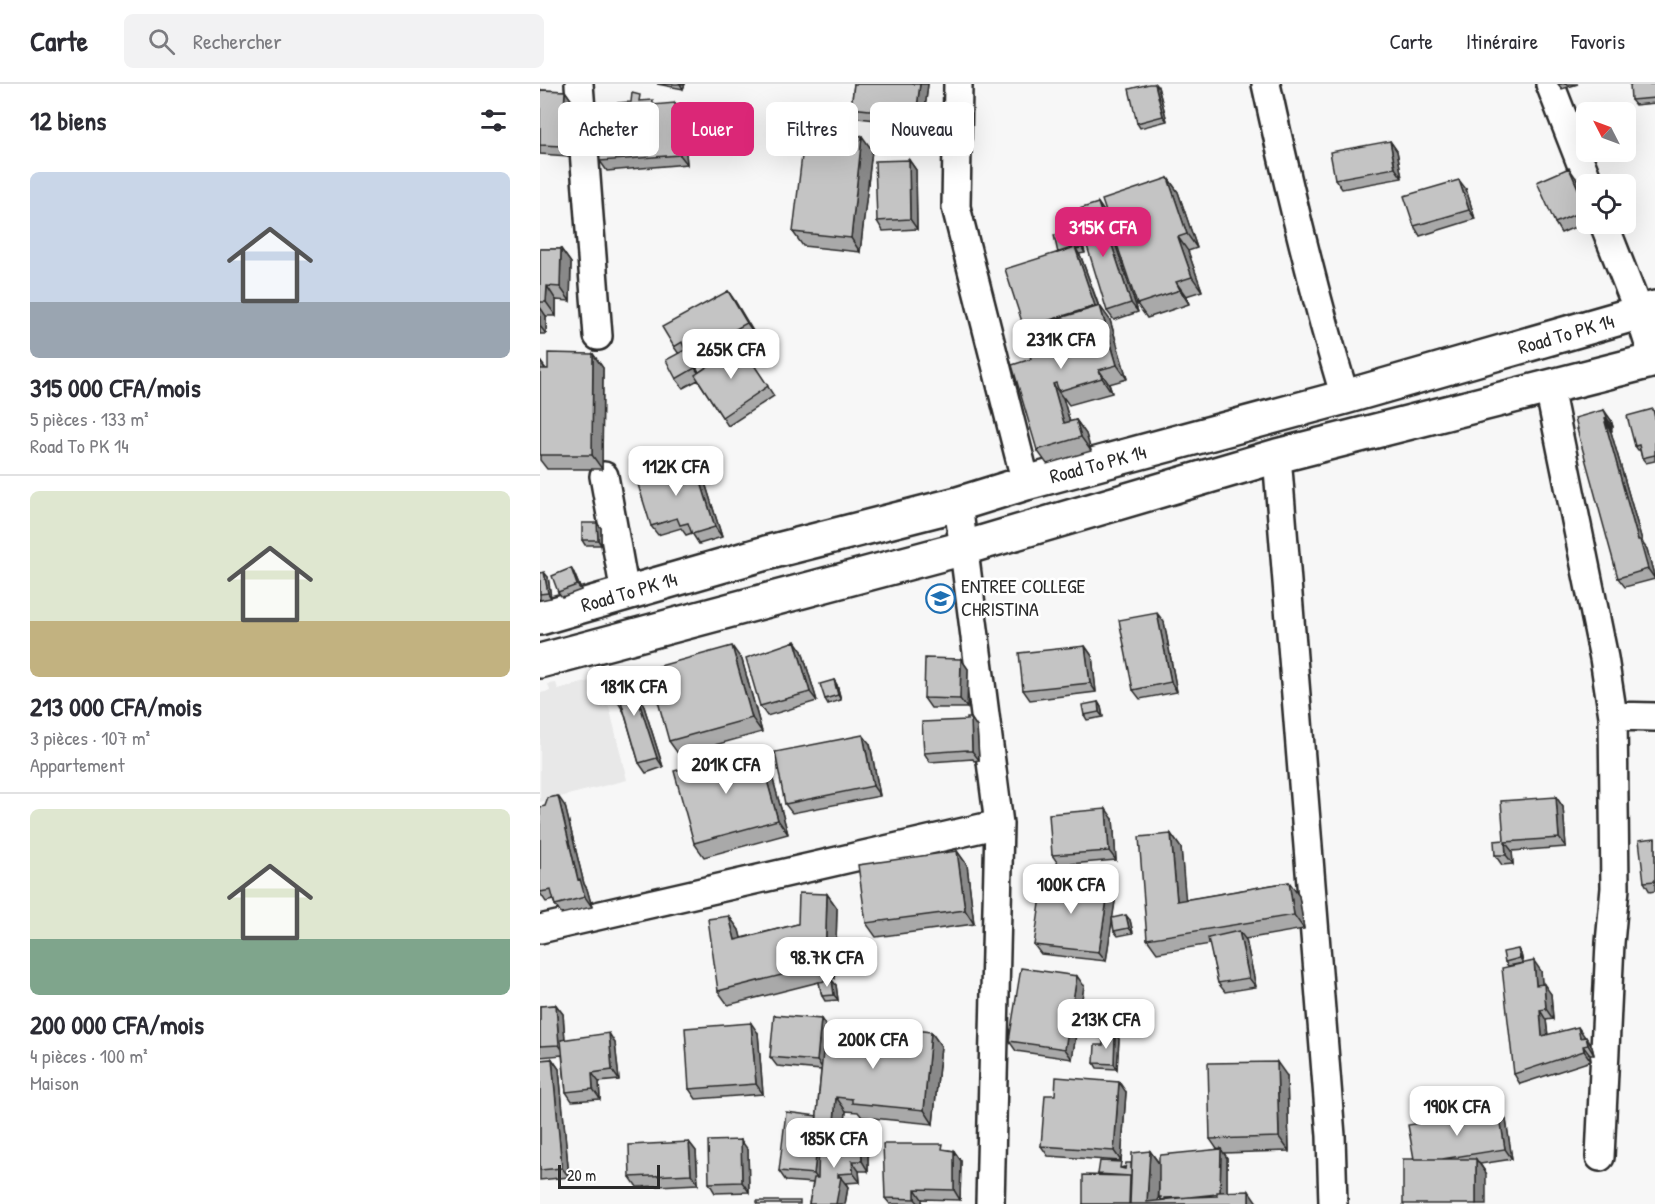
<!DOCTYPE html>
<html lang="fr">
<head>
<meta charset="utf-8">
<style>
  :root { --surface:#fff; --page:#f2f2f3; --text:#2b2b33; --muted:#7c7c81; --line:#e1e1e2; --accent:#db2777 }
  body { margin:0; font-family:"Patrick Hand",sans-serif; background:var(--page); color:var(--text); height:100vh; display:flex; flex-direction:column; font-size:22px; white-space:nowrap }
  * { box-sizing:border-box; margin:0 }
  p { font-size:20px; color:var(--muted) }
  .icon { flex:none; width:33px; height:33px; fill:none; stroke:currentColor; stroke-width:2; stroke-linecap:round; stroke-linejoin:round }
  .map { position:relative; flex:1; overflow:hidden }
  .drawer { display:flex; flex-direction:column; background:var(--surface); width:540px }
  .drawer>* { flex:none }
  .banner { position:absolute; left:18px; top:18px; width:570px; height:54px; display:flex; gap:12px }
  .needle { width:39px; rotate:312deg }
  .tools { position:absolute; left:1036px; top:18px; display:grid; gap:12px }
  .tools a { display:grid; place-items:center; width:60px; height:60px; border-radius:9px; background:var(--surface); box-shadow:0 6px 24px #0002; font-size:30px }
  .scale { position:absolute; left:18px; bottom:15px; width:102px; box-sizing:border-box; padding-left:6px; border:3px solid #2b2b2b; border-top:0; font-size:16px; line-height:21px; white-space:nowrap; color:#2b2b2b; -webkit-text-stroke:4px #fff; paint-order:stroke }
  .price { position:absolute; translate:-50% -51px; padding:0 14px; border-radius:12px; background:#fff; color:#222; font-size:20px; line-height:39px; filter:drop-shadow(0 2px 3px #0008) }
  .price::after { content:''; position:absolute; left:50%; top:36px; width:18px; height:14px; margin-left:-9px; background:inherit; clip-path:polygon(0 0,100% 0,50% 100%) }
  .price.selected { background:var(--accent); color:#fff }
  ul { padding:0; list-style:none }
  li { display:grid; align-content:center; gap:12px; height:318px; padding:0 30px }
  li+li { border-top:2px solid var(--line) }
  li span { display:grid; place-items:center; height:186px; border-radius:9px; color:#555 }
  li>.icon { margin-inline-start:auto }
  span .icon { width:108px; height:108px; fill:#fffc; stroke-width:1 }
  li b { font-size:26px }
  h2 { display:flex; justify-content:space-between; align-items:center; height:72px; padding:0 30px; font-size:26px }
  .chip { padding:0 21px; border-radius:9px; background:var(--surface); box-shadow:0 6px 24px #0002; font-size:21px; line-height:54px }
  .chip.selected { background:var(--accent); color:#fff }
  header { display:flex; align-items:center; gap:36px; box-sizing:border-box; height:84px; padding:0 30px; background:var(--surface); border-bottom:2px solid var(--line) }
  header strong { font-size:28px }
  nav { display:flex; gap:33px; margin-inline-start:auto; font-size:21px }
  .search { width:420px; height:54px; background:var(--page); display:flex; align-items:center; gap:15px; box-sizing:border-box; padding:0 21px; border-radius:9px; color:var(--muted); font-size:22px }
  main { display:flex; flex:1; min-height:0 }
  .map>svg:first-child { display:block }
  .built { fill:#e8e8e8 }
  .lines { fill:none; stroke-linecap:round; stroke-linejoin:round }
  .minor-casing { stroke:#2b2b2b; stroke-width:32 }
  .secondary-casing { stroke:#2b2b2b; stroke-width:38 }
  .minor { stroke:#fff; stroke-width:27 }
  .secondary { stroke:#fff; stroke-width:33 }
  .wall { fill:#a9a9a9; stroke:#2b2b2b; stroke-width:1.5; fill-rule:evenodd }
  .shaded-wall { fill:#898989; stroke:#2b2b2b; stroke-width:1.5 }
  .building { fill:#c4c4c4; stroke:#2b2b2b; stroke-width:1.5 }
  .labels { text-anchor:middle; stroke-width:5; stroke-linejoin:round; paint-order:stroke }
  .street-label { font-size:20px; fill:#2b2b2b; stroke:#fff }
  .poi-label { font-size:20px; fill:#2b2b2b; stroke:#fff; text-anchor:start }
</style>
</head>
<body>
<header>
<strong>Carte</strong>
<div class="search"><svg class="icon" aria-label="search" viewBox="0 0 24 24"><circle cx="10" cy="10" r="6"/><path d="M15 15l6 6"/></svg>Rechercher</div>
<nav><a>Carte</a><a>Itinéraire</a><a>Favoris</a></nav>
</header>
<main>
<section class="drawer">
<h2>12 biens<svg class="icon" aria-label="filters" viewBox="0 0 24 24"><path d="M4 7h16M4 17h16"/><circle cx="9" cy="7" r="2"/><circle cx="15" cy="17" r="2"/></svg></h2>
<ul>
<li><span style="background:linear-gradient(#c9d6e8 70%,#9aa5b1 0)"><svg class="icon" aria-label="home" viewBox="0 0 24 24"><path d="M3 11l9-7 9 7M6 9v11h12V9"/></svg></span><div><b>315 000 CFA/mois</b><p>5 pièces · 133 m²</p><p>Road To PK 14</p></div></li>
<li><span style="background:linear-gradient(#dfe7d0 70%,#c2b280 0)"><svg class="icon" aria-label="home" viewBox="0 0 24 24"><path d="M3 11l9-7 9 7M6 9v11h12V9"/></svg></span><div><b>213 000 CFA/mois</b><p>3 pièces · 107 m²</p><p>Appartement</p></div></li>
<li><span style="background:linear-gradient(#dfe7d0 70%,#7fa58c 0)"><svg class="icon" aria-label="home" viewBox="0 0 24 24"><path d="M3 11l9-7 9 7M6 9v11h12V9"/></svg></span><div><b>200 000 CFA/mois</b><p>4 pièces · 100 m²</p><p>Maison</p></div></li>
</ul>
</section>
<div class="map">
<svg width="1115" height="1120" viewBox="0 0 1115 1120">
  <rect width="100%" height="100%" fill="#f7f7f7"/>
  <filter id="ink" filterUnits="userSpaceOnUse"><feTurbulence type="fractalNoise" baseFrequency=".0167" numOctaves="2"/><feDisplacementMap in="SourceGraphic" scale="12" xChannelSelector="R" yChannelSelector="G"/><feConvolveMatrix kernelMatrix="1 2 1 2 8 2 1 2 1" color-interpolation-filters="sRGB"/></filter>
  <g filter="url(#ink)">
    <path class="built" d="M55 596 61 623 69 622 87 696 0 718V609L10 607 8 600 16 599 18 605Z"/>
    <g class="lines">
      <defs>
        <path id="minor" d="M39 0 58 252
          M418 0 416 123 486 399
          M726 0C749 106 774 210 805 313
          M1010 0 1049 100
          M1064 140 1099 229 1114 276
          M1009 304 1064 574 1073 632 1075 804 1070 859 1060 1073
          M737 372 791 1052 793 1120
          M64 392 85 509
          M418 420 459 740 450 1120
          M1073 632 1115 633
          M0 845 459 740"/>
        <path id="secondary" d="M0 534 226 469 418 420 486 399 805 313 1115 224
          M0 577 424 464 737 372 1115 276"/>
      </defs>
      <use href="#minor" class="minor-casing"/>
      <use href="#secondary" class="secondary-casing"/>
      <use href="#minor" class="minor"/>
      <use href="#secondary" class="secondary"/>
    </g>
    <path class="wall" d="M117 0H145L143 5Z
      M314 0H388L383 41 318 34 311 24Z
      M1018 0H1038L1022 5Z
      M1115 0V19L1095 21 1091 16Z
      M618 3 627 37 600 44 597 39Z
      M0 6 25 7 32 17 28 72 0 70Z
      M104 17 142 29 147 80 67 87 60 77 77 24Z
      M850 57 857 67 862 94 802 105 795 95Z
      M332 66 320 168 263 162 253 148Z
      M369 76 376 86 377 145 343 147 337 137Z
      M628 94 638 108 657 164 648 167 662 207 646 212 649 220 607 234 597 220Z
      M1036 94 1047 119V138L1021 149 1015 139Z
      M926 105 935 135 880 152 874 142Z
      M558 119 565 129 598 228 574 236 567 227Z
      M540 151 545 169 539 170 541 173 559 222 570 236 587 295 569 300 572 309 529 321 524 314H523L530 338 536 336 546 350 551 367 507 380 497 366 491 275 518 169Z
      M0 165H21L31 179 30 217 16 216V232H6V250H0Z
      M188 207 214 249 155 281 159 288 200 260 234 312 188 342 158 296 143 304 136 295 139 270 134 263Z
      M53 270 63 284 62 385H7L0 376V277L6 285H8Z
      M1063 326 1071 336 1073 343H1071L1072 347 1071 348 1103 460 1107 465 1115 495 1085 503 1078 494Z
      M1115 328V377L1106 379 1102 374 1100 366H1098L1095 362Z
      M161 386 182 453 159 460 152 449 146 451 141 444 118 451 111 442Z
      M57 439 61 444V461H45L42 456Z
      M0 489 8 493 11 514 0 516Z
      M34 489 41 506 22 513 18 508Z
      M624 538 637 608 600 615 593 606Z
      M545 562 552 572 556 608 490 616 483 606Z
      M262 567 277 617 227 632 220 622Z
      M421 575 428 585 427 624H391L384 614Z
      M202 576 222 648 139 671 129 657Z
      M88 584 95 594 123 683 106 689 99 679 84 628 78 618 79 608Z
      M294 596 297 601 301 616 288 620 285 615Z
      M558 618 561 623 563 633 547 636 544 631Z
      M431 634 437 643 439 676 434 677 433 675 390 678 384 669Z
      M330 660 340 712 252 729 245 720Z
      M228 678 248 750 164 773 154 759Z
      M1016 713 1023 723 1026 763 972 767 973 780 962 781 955 771 964 756Z
      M25 722 44 800 47 805 52 823 21 830 15 821 13 816 6 818 0 809V723Z
      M573 735 576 776 519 781 512 771Z
      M631 750 641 764 645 816 749 798 759 812 764 845 705 855 706 856 716 903 685 908 678 899 670 860 617 869 607 855Z
      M1115 754V807L1110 808 1104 798Z
      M417 767 427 781 434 840 336 853 326 839Z
      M287 810 297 824 295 894 281 898 296 901 298 916 285 917 282 912 279 898 188 921 178 907 189 832 199 846 201 854 258 840Z
      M576 811 572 834 590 836 593 849 578 852 574 847 572 835 566 877 501 870 494 861Z
      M981 870 983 879 968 882 965 878Z
      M1001 887 1002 901 1011 910 1013 935 1006 936 1008 951 1045 953 1052 963 1054 971H1050L1051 977 980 1000 974 990Z
      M544 902 532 975 476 967 469 957Z
      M16 921 23 930 25 956 75 959 79 996 59 998 60 1015 32 1017 26 1008 22 971 0 973V922Z
      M281 935 288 945 287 959 303 960 391 948 401 962 393 1040 322 1033 318 1028 306 1027 303 1057 321 1056 328 1065V1087H319L320 1098 306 1099 308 1103 305 1120H269L273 1099 246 1097 239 1087 277 1032 281 986 237 982 230 973Z
      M218 949 223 1010 156 1015 149 1005Z
      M579 955 577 985 557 984 554 979 563 961Z
      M12 975 19 985 29 1093 0 1096V976Z
      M747 992 749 1067 684 1069 687 1074V1108L718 1120H543L559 1091 558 1090 584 1083 585 1085 591 1079 610 1067 619 1079 677 1065 670 1055ZM619 1101V1113L622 1117H618Z
      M586 1008 581 1077 508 1072 501 1062Z
      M966 1036 972 1075 940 1080 946 1089 874 1075Z
      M149 1058 156 1067 158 1100 97 1103 90 1093Z
      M208 1066 209 1108 175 1109 169 1099Z
      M406 1066 414 1067 421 1077 420 1116 382 1115V1120H350L345 1114Z"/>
    <path class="shaded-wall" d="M140 0H145L143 5Z
      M380 0H388L383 41 376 31Z
      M615 0 618 3 627 37 623 32Z
      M25 7 32 17 28 72 22 62Z
      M135 19 142 29 147 80 140 71Z
      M322 52 332 66 320 168 311 154Z
      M850 57 857 67 862 94 855 84Z
      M369 76 376 86 377 145 370 135Z
      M1029 84 1036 94 1047 119V125Z
      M628 94 638 108 657 164 647 150Z
      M919 96 926 105 935 135 929 126Z
      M558 119 565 129 598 228 591 219Z
      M537 146 540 151 545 169 542 164Z
      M638 153 648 167 662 207 652 193Z
      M535 163 541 173 562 232 555 222Z
      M21 165 31 179 30 217 20 203Z
      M636 198 646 212 649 220 640 206Z
      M7 202 16 216V232L6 218Z
      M188 207 195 217 214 249 207 239Z
      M560 222 570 236 587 295 577 281Z
      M0 223 6 232V250L0 242Z
      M53 270 63 284 62 385 52 371Z
      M148 271 155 281 162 294 155 284Z
      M0 277 8 289 0 287Z
      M559 286 569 300 572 309 562 294Z
      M513 300 523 314 534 353 524 339Z
      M1063 326 1065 330 1064 326 1071 336 1073 343 1062 327Z
      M1065 334 1071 343 1072 347 1066 337Z
      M536 336 546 350 551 367 541 353Z
      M1065 338 1071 348 1103 460 1107 465 1115 495 1108 485 1098 456Z
      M154 376 161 386 182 453 175 443Z
      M57 439 61 444V461L58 456Z
      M31 484 34 489 41 506 37 501Z
      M4 488 8 493 11 514 8 509Z
      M617 529 624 538 637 608 631 598Z
      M255 557 262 567 277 617 270 608Z
      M192 562 202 576 222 648 212 634Z
      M545 562 552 572 556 608 550 599Z
      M421 575 428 585 427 624 420 615Z
      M88 584 95 594 123 683 117 674Z
      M294 596 297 601 301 616 298 611Z
      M558 618 561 623 563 633 559 628Z
      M431 634 437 643 439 676 432 667Z
      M323 651 330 660 340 712 333 702Z
      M218 664 228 678 248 750 238 736Z
      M18 712 25 722 44 800 47 805 52 823 45 813 38 796Z
      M1016 713 1023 723 1026 763 1019 754Z
      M566 725 573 735 576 776 569 767Z
      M631 750 641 764 647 831 637 817Z
      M965 758 972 767 973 780 966 771Z
      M417 767 427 781 434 840 425 826Z
      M749 798 759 812 764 845 754 831Z
      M569 802 576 811 566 877 559 868Z
      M287 810 297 824 295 894 285 880Z
      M586 831 590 836 593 849 589 844Z
      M189 832 199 846 205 870 195 856Z
      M699 847 706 856 716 903 709 894Z
      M978 865 981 870 983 879 980 874Z
      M994 877 1001 887 1003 911 996 901Z
      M537 892 544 902 532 975 525 965Z
      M292 896 296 901 298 916 294 911Z
      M1004 900 1011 910 1013 935 1006 925Z
      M16 921 23 930 26 971 19 961Z
      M1000 926 1006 936 1009 962 1002 952Z
      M281 935 288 945 284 986 277 977Z
      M211 939 218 949 223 1010 216 1000Z
      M1038 943 1045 953 1040 954Z
      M391 948 401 962 393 1040 384 1026Z
      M69 949 75 959 79 996 72 986Z
      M575 950 579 955 577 985 574 980Z
      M1046 953 1052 963 1054 971 1048 961Z
      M1043 962 1050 971 1051 977 1044 967Z
      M12 975 19 985 29 1093 22 1084Z
      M737 978 747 992 749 1067 739 1053Z
      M52 989 59 998 60 1015 53 1005Z
      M579 998 586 1008 581 1077 574 1067Z
      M296 1013 306 1027 303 1064 293 1050Z
      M959 1027 966 1036 972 1075 965 1065Z
      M278 1053 285 1062 281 1100 274 1090Z
      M201 1056 208 1066 209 1108 202 1098Z
      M321 1056 328 1065V1087L322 1077Z
      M149 1058 156 1067 158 1100 151 1090Z
      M681 1065 687 1074V1119L680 1109Z
      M414 1067 421 1077 420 1116 414 1106Z
      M610 1067 620 1081 618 1120 607 1118Z
      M936 1075 946 1089V1120H936Z
      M312 1077 319 1087 320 1098 313 1089Z
      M298 1090 308 1103 305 1120H296Z
      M375 1105 382 1115V1120H379L375 1115Z
      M709 1107 718 1120H709Z"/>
    <path class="building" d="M314 0H380L376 31 311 24Z
      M609 0H615L623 32 597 39 589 5Z
      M1090 0H1115V14L1091 16Z
      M0 6 25 7 22 62 0 61Z
      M92 9 100 11 99 17 113 16V21L135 19 140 71 60 77 56 26 77 24V19L91 18Z
      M265 46 322 52 311 154 253 148Z
      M850 57 855 84 795 95 790 68Z
      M369 76 370 135 337 137 335 77Z
      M1029 84 1047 125 1015 139 997 98Z
      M628 94 647 150 638 153 652 193 636 198 640 206 597 220 562 116Z
      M919 96 929 126 874 142 864 112Z
      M558 119 591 219 567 227 536 126Z
      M537 146 542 164 536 165 535 163 518 169 514 151Z
      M535 163 555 222 484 244 465 185Z
      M0 165H21L20 203 7 202 6 218H0Z
      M188 207 207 239 148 271 155 284 136 295 126 276 145 266 142 258 134 263 122 243Z
      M560 222 577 281 559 286 562 294 519 307 516 299 513 300 524 339 536 336 541 353 497 366 472 281 491 275 483 245Z
      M200 260 228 302 182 333 155 291 188 269 187 266Z
      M8 269 53 270 52 371H0V285H8Z
      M1113 325 1115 334V371L1102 374 1099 361 1095 362 1087 332Z
      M1063 326 1062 327 1064 326 1067 333 1065 334 1066 337 1065 338 1098 456H1100L1108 485 1078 494 1037 345H1038L1035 334Z
      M154 376 175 443 152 450 148 439 140 441 137 434 111 442 96 394Z
      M42 439H57L58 456H42Z
      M31 484 37 501 18 508 12 492Z
      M4 488 8 509 0 510V489Z
      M617 529 631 598 593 606 579 536Z
      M255 557 270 608 220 622 206 574Z
      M192 562 212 634 129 657 109 585Z
      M545 562 550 599 483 606 479 569Z
      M385 574 421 575 420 615 384 614Z
      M88 584 117 674 99 679 81 617 78 618 75 610 79 608 73 590Z
      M294 596 298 611 285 615 280 600Z
      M558 618 559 628 544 631 542 621Z
      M427 634H431L432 667H427V666L384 669 382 638 427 636Z
      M323 651 333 702 245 720 235 668Z
      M218 664 238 736 154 759 134 687Z
      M18 712 38 796 40 795 45 813 15 821 11 806 0 808V723L5 722 8 714Z
      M1016 713 1019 754 965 758 966 771H955L954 757 964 756 961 717Z
      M566 725 569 767 512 771 509 730Z
      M631 750 637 817 749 798 754 831 607 855 599 753Z
      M1115 754V797L1104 798 1099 756Z
      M417 767 425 826 326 839 318 781Z
      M504 792 569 802 559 868 494 861Z
      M259 809 287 810 285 880 178 907 168 835 189 832 195 856 258 840Z
      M586 831 589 844 574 847 572 834Z
      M699 847 709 894 678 899 668 854Z
      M978 865 980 874 965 878 963 868Z
      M994 877 996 901 1004 900 1006 925 1000 926 1002 952 1038 943 1040 954 1046 953 1048 961 1043 962 1044 967 974 990 962 884Z
      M481 884 537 892 525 965 469 957Z
      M292 896 294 911 282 912 279 898Z
      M16 921 19 961 0 962V922Z
      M234 931 281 935 277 977 230 973Z
      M305 938 391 948 384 1026 312 1019V1015L296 1013 293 1050 275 1049 284 958 303 960Z
      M211 939 216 1000 149 1005 145 944Z
      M69 949 72 986 52 989 53 1005 26 1008 21 956Z
      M563 950H575L574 980 554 979 555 961H563Z
      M12 975 22 1084 0 1086V976Z
      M737 978 739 1053 670 1055 668 979Z
      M516 993 579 998 574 1067 501 1062 505 1011H515Z
      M959 1027 965 1065 902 1075H874L868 1041Z
      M246 1028 277 1032 275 1049 278 1053 274 1090 239 1087Z
      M201 1056 202 1098 169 1099 168 1057Z
      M321 1056 322 1077H312L313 1089 298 1090V1093H301L296 1120H269L274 1094H278L279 1058Z
      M149 1058 151 1090 90 1093 89 1061Z
      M343 1060H403L402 1065 414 1067V1106L375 1105V1115L345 1114Z
      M681 1065 680 1108H677V1110L621 1116V1113H619V1073L621 1071Z
      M610 1067 607 1118 625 1116V1114L677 1112V1108L709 1107V1120H590L592 1069Z
      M863 1075H936V1120H863Z
      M560 1077 581 1078 580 1084 585 1085 586 1079H591V1093L590 1092 558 1090Z
      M543 1091 590 1092 589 1120H543Z
      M217 1117H260V1120H217Z"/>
  </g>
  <defs>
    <symbol id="school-ring" viewBox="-11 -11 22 22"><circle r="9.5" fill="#fff" stroke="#1f6fb2" stroke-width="1.5"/><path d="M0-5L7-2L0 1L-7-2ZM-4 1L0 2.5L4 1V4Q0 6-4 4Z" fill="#1f6fb2"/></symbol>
  </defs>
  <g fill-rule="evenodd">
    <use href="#school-ring" x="384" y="498" width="33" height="33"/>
  </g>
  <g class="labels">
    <g class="street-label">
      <text transform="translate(1026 250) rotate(-16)" y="7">Road To PK 14</text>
      <text transform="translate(558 380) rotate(-15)" y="7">Road To PK 14</text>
      <text transform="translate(89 508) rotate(-16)" y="7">Road To PK 14</text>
    </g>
    <g class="poi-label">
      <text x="421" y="509">ENTREE COLLEGE<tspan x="421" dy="23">CHRISTINA</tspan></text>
    </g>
  </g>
</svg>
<div class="tools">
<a><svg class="needle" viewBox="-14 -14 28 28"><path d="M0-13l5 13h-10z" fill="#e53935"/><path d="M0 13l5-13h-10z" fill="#7c7c81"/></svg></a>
<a><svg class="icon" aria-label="locate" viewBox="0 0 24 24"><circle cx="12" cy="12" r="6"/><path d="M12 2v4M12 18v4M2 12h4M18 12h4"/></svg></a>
</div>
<div class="scale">20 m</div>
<b class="price selected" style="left:563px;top:174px">315K CFA</b>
<b class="price" style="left:521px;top:286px">231K CFA</b>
<b class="price" style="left:191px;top:296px">265K CFA</b>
<b class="price" style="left:136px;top:413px">112K CFA</b>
<b class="price" style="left:94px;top:633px">181K CFA</b>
<b class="price" style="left:186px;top:711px">201K CFA</b>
<b class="price" style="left:531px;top:831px">100K CFA</b>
<b class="price" style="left:287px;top:904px">98.7K CFA</b>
<b class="price" style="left:566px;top:966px">213K CFA</b>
<b class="price" style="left:333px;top:986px">200K CFA</b>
<b class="price" style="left:917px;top:1053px">190K CFA</b>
<b class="price" style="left:294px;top:1085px">185K CFA</b>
<div class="banner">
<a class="chip">Acheter</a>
<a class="chip selected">Louer</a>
<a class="chip">Filtres</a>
<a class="chip">Nouveau</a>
</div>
</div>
</main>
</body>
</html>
